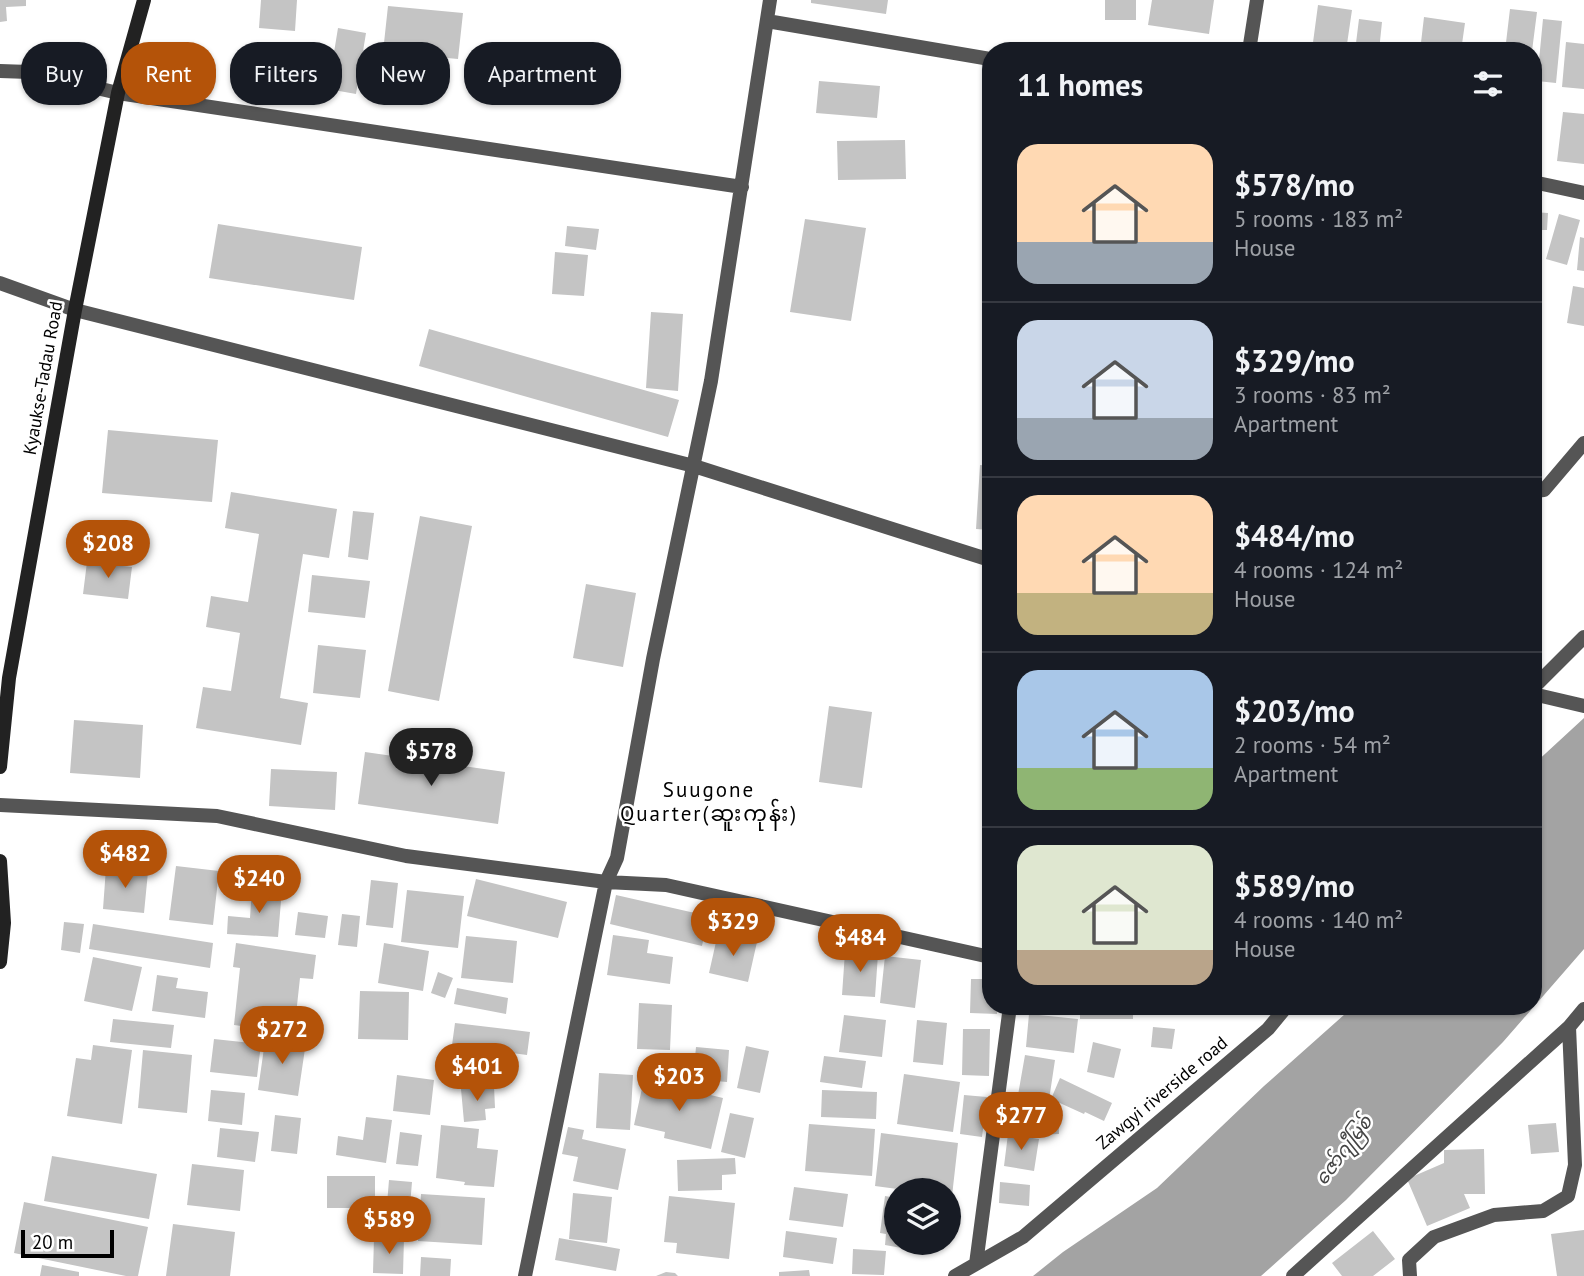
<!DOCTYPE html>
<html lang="en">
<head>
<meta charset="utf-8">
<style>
  :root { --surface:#171b24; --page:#242831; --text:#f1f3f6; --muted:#9ea1a6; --line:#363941; --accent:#b45309 }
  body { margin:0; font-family:"PT Sans","Noto Sans Myanmar",sans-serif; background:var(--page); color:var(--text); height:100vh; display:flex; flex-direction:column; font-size:26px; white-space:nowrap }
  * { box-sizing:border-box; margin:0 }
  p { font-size:23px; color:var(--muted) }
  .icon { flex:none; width:38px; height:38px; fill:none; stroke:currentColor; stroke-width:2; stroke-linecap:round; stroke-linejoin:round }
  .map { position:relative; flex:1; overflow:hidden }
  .details { position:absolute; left:982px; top:42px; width:560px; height:973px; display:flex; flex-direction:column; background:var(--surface); border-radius:28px; box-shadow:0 2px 5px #0004 }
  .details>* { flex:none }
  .banner { position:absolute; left:21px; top:42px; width:665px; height:63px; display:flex; gap:14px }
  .tools { position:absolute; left:884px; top:1178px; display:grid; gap:14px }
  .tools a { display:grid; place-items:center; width:77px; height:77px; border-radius:50%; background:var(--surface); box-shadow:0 2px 5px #0004; font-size:35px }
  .scale { position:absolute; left:21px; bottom:18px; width:93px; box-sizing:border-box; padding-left:7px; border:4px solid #000; border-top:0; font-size:19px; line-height:24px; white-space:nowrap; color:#000; -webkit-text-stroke:5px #fff; paint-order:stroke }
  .price { position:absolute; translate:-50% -60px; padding:0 16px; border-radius:24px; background:var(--accent); color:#fff; font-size:23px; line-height:46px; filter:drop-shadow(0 2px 4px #0008) }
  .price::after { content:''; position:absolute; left:50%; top:42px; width:21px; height:16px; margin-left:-10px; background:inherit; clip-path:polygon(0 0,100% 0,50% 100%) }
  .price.selected { background:#222; color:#fff }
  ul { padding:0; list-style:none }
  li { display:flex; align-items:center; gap:21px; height:175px; padding:0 35px }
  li+li { border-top:2px solid var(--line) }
  li span { display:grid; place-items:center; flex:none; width:196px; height:140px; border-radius:21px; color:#555 }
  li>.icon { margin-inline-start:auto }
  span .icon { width:84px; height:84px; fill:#fffc; stroke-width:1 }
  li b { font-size:30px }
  h2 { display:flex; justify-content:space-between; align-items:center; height:84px; padding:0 35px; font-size:30px }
  .tag { padding:0 24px; border-radius:28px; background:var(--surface); box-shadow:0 2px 5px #0004; font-size:24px; line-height:63px }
  .tag.selected { background:var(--accent); color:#fff }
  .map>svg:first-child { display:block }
  .water { fill:#a3a3a3 }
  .building { fill:#c4c4c4 }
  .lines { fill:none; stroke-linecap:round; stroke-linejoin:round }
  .minor { stroke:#555; stroke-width:14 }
  .secondary { stroke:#222; stroke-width:14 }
  .labels { text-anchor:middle; stroke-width:5; stroke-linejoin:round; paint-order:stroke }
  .street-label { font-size:18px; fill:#000; stroke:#fff }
  .water-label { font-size:19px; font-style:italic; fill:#444; stroke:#fff }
  .quarter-label { font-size:21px; letter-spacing:2px; fill:#000; stroke:#fff }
</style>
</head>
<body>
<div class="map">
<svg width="1584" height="1276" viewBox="0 0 1584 1276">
  <rect width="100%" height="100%" fill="#fff"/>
  <path class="water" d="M1584 718V949L1503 1042 1346 1200 1261 1276H1033L1063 1252 1157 1188 1264 1086 1354 1006H1533V765Z"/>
  <path class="building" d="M0 0H26V6L6 7 7 21 0 22Z
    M261 0H297L295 31 259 28Z
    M811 0H888L886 14 811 3Z
    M1105 0H1136V20H1105Z
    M1152 0H1214L1209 34 1148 25Z
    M1318 5 1352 10 1346 51 1312 50Z
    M388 6 463 13 458 59 383 52Z
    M1510 9 1537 12 1532 51H1505Z
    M1424 17 1465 23 1461 51H1420Z
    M1359 19 1382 22 1379 51H1355Z
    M1543 19 1562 21 1556 83 1537 81Z
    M338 28 366 33 356 94 328 89Z
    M1566 42 1584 44V89L1562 87Z
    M819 81 880 86 877 118 816 113Z
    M1563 112 1584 114V164L1557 161Z
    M905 140 906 179 838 180 837 141Z
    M1533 212 1548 213 1547 230H1533Z
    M1559 214 1580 220 1567 265 1546 259Z
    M805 219 866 228 851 321 790 312Z
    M218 224 362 247 354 300 209 278Z
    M567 226 599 229 596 250 565 246Z
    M1580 237 1584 238V271L1577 270Z
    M555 252 588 255 584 296 552 294Z
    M1573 286 1584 288V326L1567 323Z
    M651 312 683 314 678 391 646 388Z
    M429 329 679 400 668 437 419 366Z
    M1533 425 1538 426 1534 447H1533Z
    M108 430 218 440 212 502 102 493Z
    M980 465 990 466V530L976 529Z
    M231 492 337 509 329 558 303 554 280 698 308 703 301 745 196 728 203 687 231 691 240 633 206 627 211 596 248 602 259 534 225 528Z
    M353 511 374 513 368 560 348 557Z
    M420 516 472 526 439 701 388 691Z
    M87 562 132 567 128 599 83 594Z
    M312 575 370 581 365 618 308 612Z
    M586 584 636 593 623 667 573 658Z
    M318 645 366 650 360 698 313 693Z
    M829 706 872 712 862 788 819 782Z
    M74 720 143 725 140 778 70 773Z
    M365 752 505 772 498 824 358 804Z
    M271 769 337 772 335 810 269 806Z
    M176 866 219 871 213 925 169 920Z
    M106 868 148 872 144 913 103 909Z
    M476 879 567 902 558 938 467 916Z
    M371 880 398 883 393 928 366 925Z
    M252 887 282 889 278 937 227 934 228 916 250 918Z
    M407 890 464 896 458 948 401 942Z
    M616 895 708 916 702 946 610 924Z
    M298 912 328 916 325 938 295 935Z
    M342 914 360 916 357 947 338 945Z
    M64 922 84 924 80 953 61 950Z
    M93 924 213 943 210 968 89 949Z
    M718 933 757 942 748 982 709 973Z
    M613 935 649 940 647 953 673 957 670 984 607 975Z
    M466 936 517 941 513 983 461 978Z
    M236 943 316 955 313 979 300 978 294 1033 234 1025 240 968 233 967Z
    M384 943 429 951 423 991 378 983Z
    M845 952 878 954 875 997 842 995Z
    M885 956 921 960 915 1008 880 1003Z
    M93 957 142 967 132 1011 84 1001Z
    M438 972 453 978 445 998 431 993Z
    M157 975 178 978 176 988 208 992 205 1018 152 1011Z
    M971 979H990V1006H998L997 1014 970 1013Z
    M457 988 508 998 506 1014 454 1004Z
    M360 991 409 992 408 1040 358 1039Z
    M639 1003 672 1005 670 1050 637 1049Z
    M1080 1006H1133V1019H1080Z
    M1029 1014 1078 1019 1074 1053 1026 1047Z
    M844 1015 886 1020 882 1057 839 1052Z
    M113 1019 174 1025 171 1048 110 1042Z
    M917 1020 947 1023 943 1065 913 1062Z
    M455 1023 530 1032 527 1055 452 1045Z
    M1153 1027 1175 1029 1172 1049 1151 1047Z
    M963 1029H990L989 1076 962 1075Z
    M268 1036 306 1042 298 1096 258 1090 265 1041H267Z
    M214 1039 261 1044 257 1077 210 1072Z
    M1093 1042 1121 1049 1114 1078 1087 1072Z
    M93 1045 132 1050 122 1124 67 1116 76 1058 91 1060Z
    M746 1046 769 1051 760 1093 737 1088Z
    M696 1047 729 1050 727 1082 693 1079Z
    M143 1050 192 1055 187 1113 138 1108Z
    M1025 1055 1055 1060 1049 1100 1018 1095Z
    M463 1056 504 1057V1084L462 1083Z
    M824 1056 866 1061 862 1088 820 1082Z
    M599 1073 633 1075 630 1130 596 1128Z
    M904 1074 960 1082 953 1132 897 1124Z
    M397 1075 434 1080 430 1115 393 1111Z
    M1060 1078 1112 1103 1104 1121 1085 1112 1084 1114 1051 1099Z
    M644 1079 723 1098 711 1149 664 1138 665 1132 634 1125Z
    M494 1086 495 1108 485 1109 486 1120 464 1122 461 1089Z
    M211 1090 245 1093 242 1125 208 1121Z
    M822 1090 877 1092 876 1119 821 1117Z
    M964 1095 987 1097 982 1137 960 1134Z
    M1058 1110 1059 1134 1030 1135 1028 1111Z
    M730 1113 754 1118 745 1158 721 1152Z
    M275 1115 301 1118 297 1154 271 1151Z
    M366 1117 392 1120 386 1163 336 1155 338 1136 363 1140Z
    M1556 1123 1559 1152 1531 1154 1528 1125Z
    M809 1124 875 1129 872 1176 805 1171Z
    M441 1125 479 1129 477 1148 498 1150 494 1187 464 1185 465 1182 436 1178Z
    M568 1127 584 1130 582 1139 626 1149 618 1190 573 1181 578 1157 562 1154Z
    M220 1128 259 1132 255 1162 217 1157Z
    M400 1132 422 1135 418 1166 396 1164Z
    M881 1133 958 1143 952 1196 948 1195V1190H905L875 1186Z
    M1008 1134 1039 1139 1034 1171 1004 1166Z
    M1484 1149 1485 1194H1464L1470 1208 1427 1226 1407 1179 1444 1163V1150Z
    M52 1156 157 1174 149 1219 44 1201Z
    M735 1158 736 1174 722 1175V1190L678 1191 677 1160Z
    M192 1164 244 1170 240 1211 187 1205Z
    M327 1176H375V1208H327Z
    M389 1180 412 1182 410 1206 387 1204Z
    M1000 1182 1030 1185 1029 1206 999 1203Z
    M794 1187 848 1194 843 1227 789 1220Z
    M573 1193 612 1197 607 1243 569 1239Z
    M421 1194 485 1198 482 1245 418 1241Z
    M669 1196 735 1203 729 1259 676 1253 677 1243 664 1242Z
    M885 1196 896 1198V1242H908L907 1249 885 1245 886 1234 880 1233Z
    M24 1202 148 1227 138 1276H126L14 1253Z
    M173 1224 235 1232 230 1276H166Z
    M1584 1230V1276H1557L1551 1234Z
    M786 1231 837 1238 833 1264 783 1257Z
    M1373 1231 1395 1259 1373 1276H1342L1332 1263Z
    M374 1238H404L403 1274 373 1273Z
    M559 1238 620 1249 616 1271 555 1260Z
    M853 1249 886 1251 884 1275 852 1274Z
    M421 1257 451 1259 450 1276H420Z
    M42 1265 79 1272V1276H40Z
    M809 1270 810 1276H779V1272Z
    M666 1272 675 1273 678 1276H656Z"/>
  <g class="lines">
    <path class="minor" d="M767 21 990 59
      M1249 51 1257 0
      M0 71 29 72 118 93 742 187
      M1533 182 1584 193
      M0 283 75 310 694 466 990 560
      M1533 491 1544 490 1584 443
      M1533 688 1584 637
      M1533 694 1584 706
      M0 805 217 816 406 856 606 882 617 858 653 659 711 381 770 0
      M976 1264 1010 1006
      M525 1276 606 882 666 885 990 957
      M955 1276 1023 1237 1268 1029 1287 1006
      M1293 1276 1569 1027 1584 1009
      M1410 1276 1409 1260 1434 1237 1494 1215 1543 1211 1568 1196 1575 1165 1569 1027"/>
    <path class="secondary" d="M0 767 9 678 75 310 118 93 144 0
      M0 861 4 923 0 962"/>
  </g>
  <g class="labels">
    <g class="street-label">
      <text transform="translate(43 378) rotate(-80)" y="6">Kyaukse-Tadau Road</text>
      <text transform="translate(1162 1093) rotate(-40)" y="6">Zawgyi riverside road</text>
    </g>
    <g class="water-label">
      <text transform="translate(1343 1150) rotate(-53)" y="7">ဇော်ဂျီမြစ်</text>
    </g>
    <g class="quarter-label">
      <text x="709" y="797">Suugone<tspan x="709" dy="24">Quarter(ဆူးကုန်း)</tspan></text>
    </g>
  </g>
</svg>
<div class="tools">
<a><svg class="icon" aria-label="layers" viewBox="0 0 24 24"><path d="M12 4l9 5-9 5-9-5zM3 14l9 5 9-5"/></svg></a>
</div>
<div class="scale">20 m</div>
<b class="price" style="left:108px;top:580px">$208</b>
<b class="price selected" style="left:431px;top:788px">$578</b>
<b class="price" style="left:125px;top:890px">$482</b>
<b class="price" style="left:259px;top:915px">$240</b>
<b class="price" style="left:733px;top:958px">$329</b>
<b class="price" style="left:860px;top:974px">$484</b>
<b class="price" style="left:282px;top:1066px">$272</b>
<b class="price" style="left:477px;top:1103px">$401</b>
<b class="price" style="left:679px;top:1113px">$203</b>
<b class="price" style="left:1021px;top:1152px">$277</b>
<b class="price" style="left:389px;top:1256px">$589</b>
<div class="banner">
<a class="tag">Buy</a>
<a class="tag selected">Rent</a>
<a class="tag">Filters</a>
<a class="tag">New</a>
<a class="tag">Apartment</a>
</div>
<section class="details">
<h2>11 homes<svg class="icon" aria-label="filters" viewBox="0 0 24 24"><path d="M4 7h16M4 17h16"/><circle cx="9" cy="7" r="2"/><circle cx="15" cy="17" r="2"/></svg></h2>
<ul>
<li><span style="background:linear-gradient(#ffd9b3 70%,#9aa5b1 0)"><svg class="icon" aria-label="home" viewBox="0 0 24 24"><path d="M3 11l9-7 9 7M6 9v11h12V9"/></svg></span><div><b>$578/mo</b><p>5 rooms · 183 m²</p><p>House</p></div></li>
<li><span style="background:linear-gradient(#c9d6e8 70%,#9aa5b1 0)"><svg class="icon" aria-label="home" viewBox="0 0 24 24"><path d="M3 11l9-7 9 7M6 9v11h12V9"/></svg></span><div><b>$329/mo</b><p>3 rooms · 83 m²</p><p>Apartment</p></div></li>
<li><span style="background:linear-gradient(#ffd9b3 70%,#c2b280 0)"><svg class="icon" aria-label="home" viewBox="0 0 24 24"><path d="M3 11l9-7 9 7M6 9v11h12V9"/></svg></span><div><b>$484/mo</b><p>4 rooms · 124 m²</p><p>House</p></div></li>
<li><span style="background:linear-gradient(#a9c7e8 70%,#8fb573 0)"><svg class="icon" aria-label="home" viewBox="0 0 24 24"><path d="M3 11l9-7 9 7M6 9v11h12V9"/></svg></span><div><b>$203/mo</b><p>2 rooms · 54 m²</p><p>Apartment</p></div></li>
<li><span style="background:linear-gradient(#dfe7d0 75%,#b9a48a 0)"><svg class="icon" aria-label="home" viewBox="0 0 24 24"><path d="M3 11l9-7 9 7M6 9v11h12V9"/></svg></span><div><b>$589/mo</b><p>4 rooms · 140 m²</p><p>House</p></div></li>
</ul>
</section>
</div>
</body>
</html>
